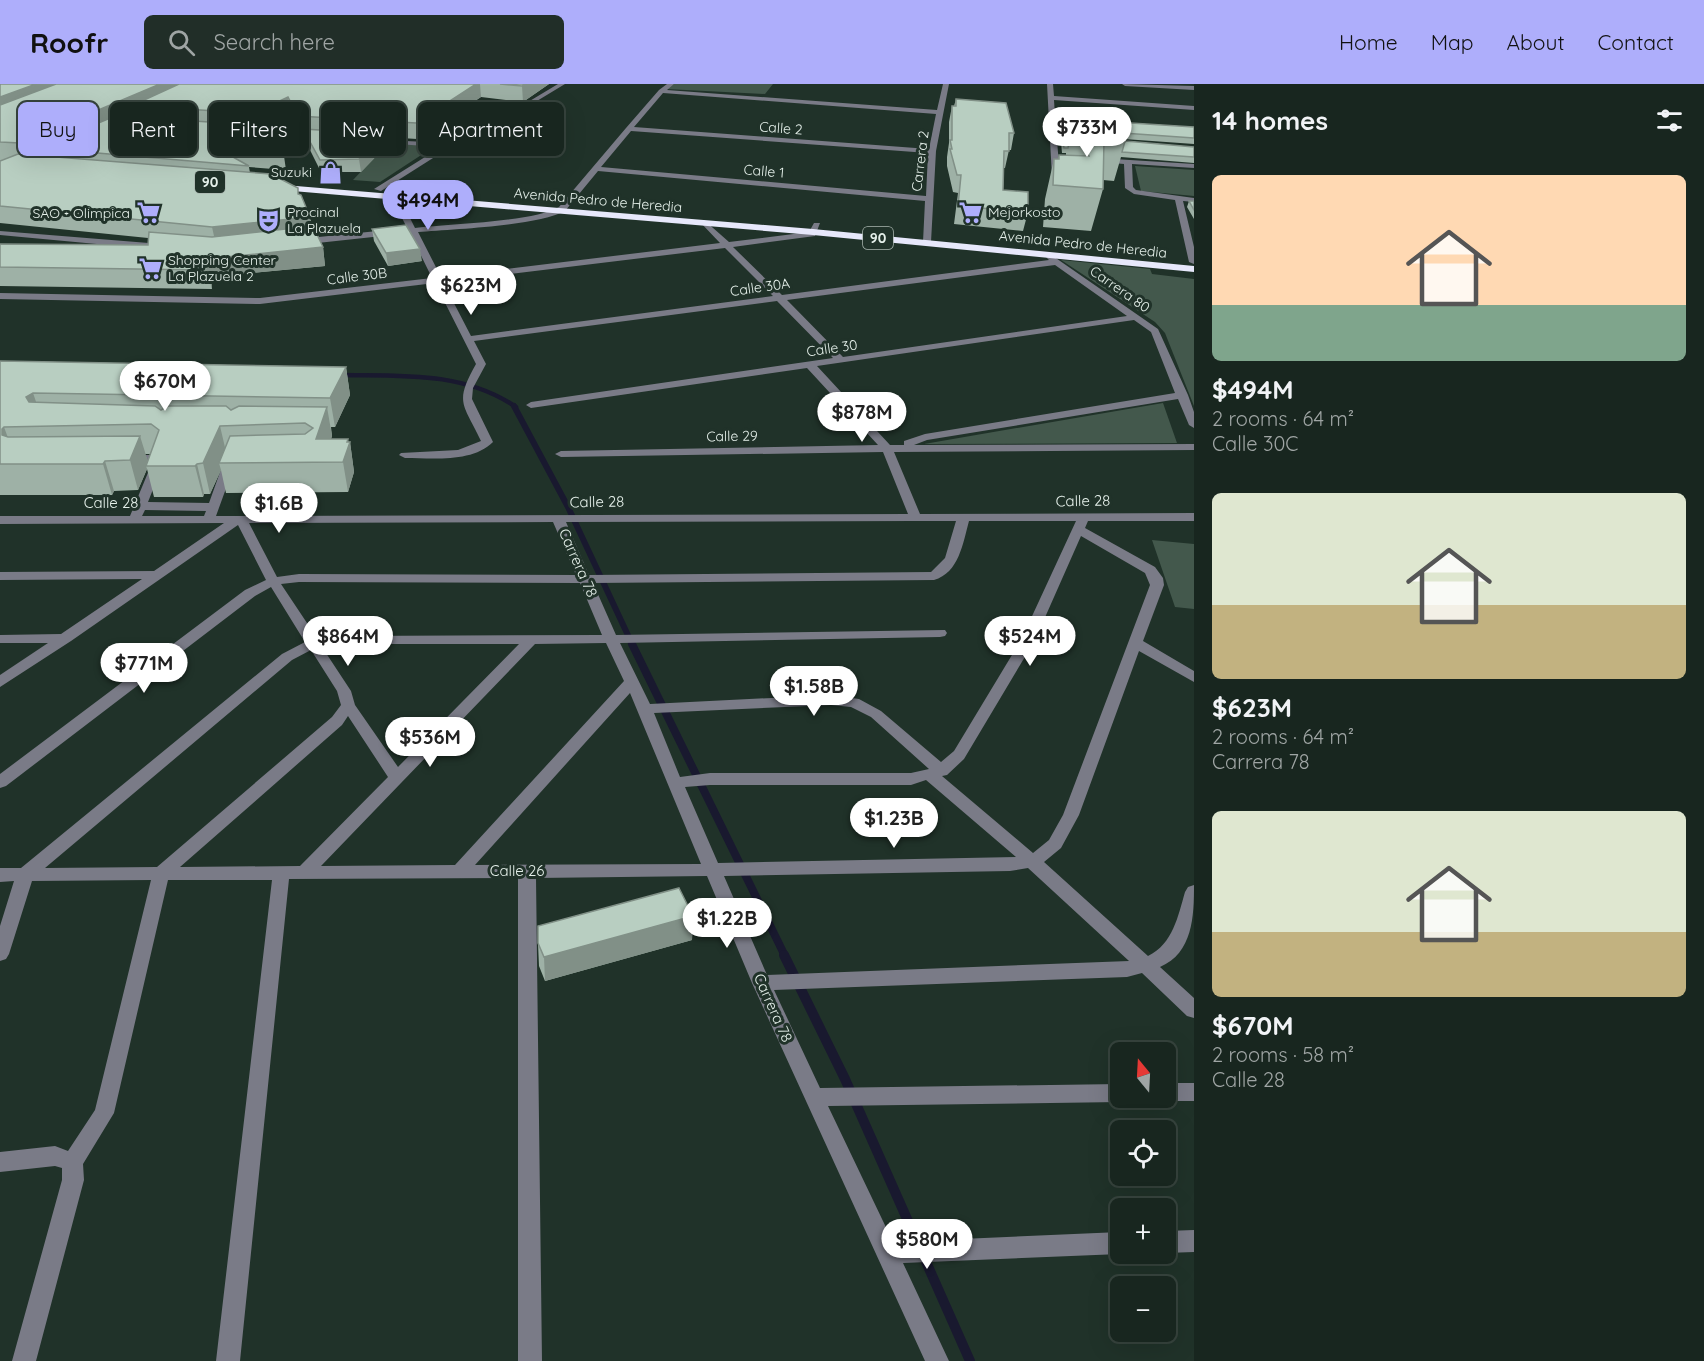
<!DOCTYPE html>
<html lang="en">
<head>
<meta charset="utf-8">
<style>
  :root { --surface:#18261f; --page:#212e28; --text:#f1f3f6; --muted:#9fa5a4; --line:#36433d; --accent:#aeaefb }
  body { margin:0; font-family:Quicksand,sans-serif; background:var(--page); color:var(--text); height:100vh; display:flex; flex-direction:column; font-size:22px; white-space:nowrap }
  * { box-sizing:border-box; margin:0 }
  p { font-size:20px; color:var(--muted) }
  .icon { flex:none; width:33px; height:33px; fill:none; stroke:currentColor; stroke-width:2; stroke-linecap:round; stroke-linejoin:round }
  .map { position:relative; flex:1; overflow:hidden }
  .sheet { display:flex; flex-direction:column; background:var(--surface); width:510px }
  .sheet>* { flex:none }
  .top-card { position:absolute; left:18px; top:18px; width:570px; height:54px; display:flex; gap:12px }
  .needle { width:39px; rotate:342deg }
  .fabs { position:absolute; left:1110px; top:958px; display:grid; gap:12px }
  .fabs a { display:grid; place-items:center; width:66px; height:66px; border-radius:9px; background:var(--surface); box-shadow:0 6px 24px #0002,0 0 0 2px var(--line); font-size:30px }
  .price { position:absolute; translate:-50% -51px; padding:0 14px; border-radius:21px; background:#fff; color:#222; font-size:20px; line-height:39px; filter:drop-shadow(0 2px 3px #0008) }
  .price::after { content:''; position:absolute; left:50%; top:36px; width:18px; height:14px; margin-left:-9px; background:inherit; clip-path:polygon(0 0,100% 0,50% 100%) }
  .price.selected { background:var(--accent); color:#111 }
  ul { padding:0; list-style:none }
  li { display:grid; align-content:center; gap:12px; height:318px; padding:0 18px }
  li span { display:grid; place-items:center; height:186px; border-radius:9px; color:#555 }
  li>.icon { margin-inline-start:auto }
  span .icon { width:108px; height:108px; fill:#fffc; stroke-width:1 }
  li b { font-size:26px }
  h2 { display:flex; justify-content:space-between; align-items:center; height:72px; padding:0 18px; font-size:26px }
  .chip { padding:0 21px; border-radius:9px; background:var(--surface); box-shadow:0 6px 24px #0002,0 0 0 2px var(--line); font-size:21px; line-height:54px }
  .chip.selected { background:var(--accent); color:#111 }
  header { display:flex; align-items:center; gap:36px; box-sizing:border-box; height:84px; padding:0 30px; background:var(--accent); color:#111 }
  header strong { font-size:28px }
  nav { display:flex; gap:33px; margin-inline-start:auto; font-size:21px }
  .search { width:420px; height:54px; background:var(--page); display:flex; align-items:center; gap:15px; box-sizing:border-box; padding:0 21px; border-radius:9px; color:var(--muted); font-size:22px }
  main { display:flex; flex:1; min-height:0 }
  .map>svg:first-child { display:block }
  .green { fill:#43584c }
  .lines { fill:none; stroke-linecap:round; stroke-linejoin:round }
  .stream-far3 { stroke:#19192f; stroke-width:4.5 }
  .stream-far2 { stroke:#19192f; stroke-width:6 }
  .stream-far1 { stroke:#19192f; stroke-width:8 }
  .stream { stroke:#19192f; stroke-width:10 }
  .minor { fill:#7a7b87; fill-rule:evenodd }
  .highway { fill:#e7e8fb; fill-rule:evenodd }
  .wall { fill:#9eb1a6; fill-rule:evenodd }
  .shaded-wall { fill:#819087 }
  .building { fill:#b8cec1; stroke:#819087; stroke-width:1.5 }
  .labels { text-anchor:middle; stroke-width:6; stroke-linejoin:round; paint-order:stroke }
  .far-street-label { font-size:14px; fill:#e5f0ea; stroke:#203229 }
  .far-poi-label { font-size:14px; fill:#e5f0ea; stroke:#203229; text-anchor:start }
  .shield { fill:#203229; stroke:#aab7b0; stroke-width:1.5 }
  .shield-label { font-size:14px; font-weight:bold; fill:#e5f0ea }
  .street-label { font-size:15px; fill:#e5f0ea; stroke:#203229 }
</style>
</head>
<body>
<header>
<strong>Roofr</strong>
<div class="search"><svg class="icon" aria-label="search" viewBox="0 0 24 24"><circle cx="10" cy="10" r="6"/><path d="M15 15l6 6"/></svg>Search here</div>
<nav><a>Home</a><a>Map</a><a>About</a><a>Contact</a></nav>
</header>
<main>
<div class="map">
<svg width="1194" height="1277" viewBox="0 0 1194 1277">
  <rect width="100%" height="100%" fill="#203229"/>
  <path class="green" d="M674 0H773L765 10 666 5Z
    M388 59 435 62 380 98 353 96Z
    M1135 82 1194 86V112L1141 107Z
    M1061 176 1150 185 1152 190 1194 195V322L1165 249 1155 238Z
    M1163 319 1177 359 924 360Z
    M1152 456 1194 460V525L1175 523Z"/>
  <g class="lines">
    <path class="stream-far3" d="M339 291C401 292 463 287 516 323"/>
    <path class="stream-far2" d="M514 322 568 423 633 562"/>
    <path class="stream-far1" d="M632 560 785 872"/>
    <path class="stream" d="M784 871 845 995 970 1277"/>
    <path class="minor" d="M558 0H565L502 38 482 43 381 107 374 105 441 63 366 58 364 55 448 59 478 41 498 36Z
      M667 0H674L667 6 937 26 943 0H949L936 67 931 158 927 161 923 158 925 117 598 87 565 127C537 142 453 145 418 148L441 193 720 159 700 138 704 136 729 158 809 148 814 139H820L815 152 733 163 782 211 1049 176 1046 173 1050 170 1158 245 1188 311 1194 328V344L1189 341 1178 315 927 356 914 361 1194 360V366L894 368 920 430 1194 429V437H1088L1085 444 1155 483 1163 494 1164 501 1143 557 1194 587V598L1139 567 1079 731 1061 764 1044 778 1148 872C1173 860 1178 832 1185 808L1188 803 1194 801C1194 832 1193 869 1160 883L1194 914V934L1187 932 1142 889 1127 893 774 906 820 1004 1120 1000V1014H1128L1120 1018 828 1022 893 1158 1120 1148V1170L903 1179 949 1277H925L752 899 707 792 536 794 542 1277H518V794L289 795 240 1277H216L272 796H168L114 1029 83 1080 84 1096 36 1277H12L62 1096V1084L55 1082 0 1088V1068L55 1062 68 1067 95 1026 151 796 32 797 9 870 6 875 0 877V842L14 797 0 798V784H21L282 570 305 558 271 503 255 512 6 702 0 704V690L245 506 266 496 238 441 71 557 0 603V591L48 559H0V551L61 550 142 495 0 496V488L154 487 224 439 0 440V432H130L152 379H127L121 376C129 370 157 369 165 375L148 418 209 419 224 377 226 375H234L236 377 216 432 908 430 883 368 561 373 555 370 561 367 878 361 807 284 531 324 526 321 531 318 833 274 777 217 474 257 486 280 473 304 472 315 493 358C472 379 432 374 405 374L399 371 401 369 458 366 481 357C463 319 454 319 476 280L435 199 260 220 0 215V209L260 214 432 194 410 149 299 161 295 158 299 155 407 144 391 112 395 110 399 112 415 144C448 140 534 138 559 123L626 44 659 6ZM663 9 936 30 929 65 634 43ZM631 47 928 69 926 112 601 83ZM725 164 773 212 471 252 443 198ZM1055 181 1127 232 843 273 787 216ZM1134 236 1151 248 1175 309 925 350 904 357V361H890L817 282ZM145 426 206 427 204 432H142ZM912 437H956L945 474 931 488 589 491 566 438ZM969 437H1076L1021 556 954 667 941 678 881 627 859 615 831 611 650 620 620 559 940 553 945 552 947 549 945 546 616 551 593 499 934 496C959 489 963 459 969 437ZM553 438 576 491 299 490 277 493 249 439ZM1081 452 1145 489 1150 501 1063 731 1049 756 1033 769 942 692 947 691 964 675 1035 556ZM299 498 580 499 602 551 349 552 317 554 281 500ZM606 559 624 597 455 781 321 782 535 560ZM349 560H519L398 683 355 621 351 607 322 563ZM311 566 337 607 341 621 332 633 157 783 45 784 292 576ZM630 609 701 780 475 781ZM831 621 851 623 871 633 929 685 911 689H710L680 693 654 629ZM348 632 388 693 300 782 180 783 342 641ZM926 696 1016 773 718 779 685 703 710 701H911ZM1028 784 1129 877 767 891 724 792 1010 787Z
      M1047 0H1053L1054 12 1194 22V26L1054 16 1055 32 1089 36 1086 38 1056 36 1057 52 1084 56 1080 58 1057 56 1060 93 1056 95 1052 93Z
      M1122 0 1194 2V6L1125 2Z
      M255 48 324 52 328 54 324 56 253 51Z
      M1098 74 1194 80V84L1132 80 1133 103 1136 106 1194 114V118L1183 117 1194 163V180L1189 178 1175 116 1134 110 1125 104 1124 80 1101 78Z
      M0 147 161 160 165 163 161 166 0 151Z
      M1166 999H1194V1017H1166L1159 1014H1166Z
      M1194 1146V1168L1166 1169V1147Z"/>
    <path class="highway" d="M272 100 813 145 1194 182V188L813 151 269 105V101Z"/>
  </g>
  <path class="wall" d="M0 0H549L523 18 481 13 417 55 385 53 386 62 361 88H321L305 56 304 48H301L291 28 269 39V42L284 72 286 86 249 83 250 89 298 104V110L310 133 312 142 323 163 325 182 211 193 212 205 0 202V160L148 161V154L0 139ZM133 28 134 33 124 32Z
    M956 15 1014 49 1011 66H1009L1005 84H1004L1003 106 1028 128 1023 147 954 140 958 109 953 108 947 82V73L949 59V38L952 22H954Z
    M1067 35 1194 43V60L1124 55 1125 57 1194 63V79L1121 73 1114 97 1103 96V105L1091 147 1043 143 1045 115 1054 75H1058L1059 71H1066V69H1062L1061 58 1062 53H1070L1071 51H1068L1066 40Z
    M1189 117H1194V135L1187 123Z
    M372 145 422 177 388 182 374 157Z
    M0 277 346 283 350 311 335 343H331L332 352 331 355 350 358 354 388 348 408 226 409 221 386 210 410H204L203 413H154L147 385 138 406 114 407 112 411H0ZM145 370H151L148 378Z
    M693 832 692 856 545 897 539 882 538 859Z"/>
  <path class="shaded-wall" d="M36 0H67L0 31V13Z
    M160 0H198L131 22 133 28 49 65 39 64 41 69 24 76 20 59Z
    M476 0H480L481 13 417 55 416 39Z
    M526 0H549L523 18 522 2Z
    M288 13 291 28 269 39 267 30 265 24Z
    M385 50 386 62 361 88 359 75Z
    M310 133 313 151 216 161 212 143Z
    M323 163 325 182 211 193 212 205 207 186V175Z
    M420 165 422 177 388 182 386 169Z
    M346 283 350 311 335 343 330 314Z
    M33 309 43 338 26 313Z
    M327 323 332 352 324 378 316 355Z
    M220 342 227 372 219 379 221 386 210 410 203 379Z
    M4 343 15 373 2 351V345Z
    M140 352 149 381 146 382 147 385 138 406 130 376Z
    M348 355 349 360 350 358 354 388 348 408 343 378Z
    M105 377 114 407 112 411 103 380Z
    M197 380 204 410 203 413 195 382Z
    M693 832 692 856 545 897 544 873Z"/>
  <path class="building" d="M0 0H36L0 13Z
    M56 0H160L20 59 0 58V21Z
    M179 0H476L416 39 298 32 288 13 265 24 267 30 131 22Z
    M500 0H526L522 2Z
    M956 15 1006 19 1014 49H1009V67H1004L1003 106 1028 108V128L958 122 961 91H957L950 65H952L950 56H952V22H956Z
    M115 32 271 42 284 72 224 68 249 82 39 64Z
    M1067 35 1194 43V54L1123 49 1122 42 1074 39 1072 46 1069 45Z
    M1074 39 1122 42 1125 58 1104 56 1103 105 1053 101 1054 75H1059V71L1089 72Z
    M303 45 385 50 359 75 320 76Z
    M1062 53H1070L1068 64H1064Z
    M1125 57 1194 63V73L1122 68Z
    M18 70 271 90 298 104V110L301 111 310 133 212 143 0 122V77Z
    M1189 117H1194V126Z
    M406 141 420 165 386 169 372 145Z
    M313 142 323 163 207 175V186L0 183V160L148 161 149 148 212 153Z
    M0 277 346 283 330 314 33 309 26 313 29 318 155 322 161 326 168 322H226L231 326 239 322 327 323 316 355H348L347 358H350L343 378 219 379 230 352 305 350 313 344 305 339 220 342 203 379 197 380 195 382H146L159 346 151 340 4 343 2 345V351L8 353 140 352 130 376 105 377 103 380H0Z
    M679 804 693 832 544 873 538 859V842Z"/>
  <defs>
    <symbol id="shop-bare" viewBox="-9 -9 18 18"><path d="M-5-2.5h2.3a2.7 3.5 0 0 1 5.4 0H5L5.5 6h-11ZM-1.5-2.5h3a1.5 2.3 0 0 0-3 0Z" fill="#aeaefb" stroke="#203229" stroke-width="2.5" paint-order="stroke"/></symbol>
    <symbol id="supermarket-bare" viewBox="-9 -9 18 18"><path d="M-6-5.5h2.5l.6 2H6L4.5 2H-2.5L-4.4-4H-6ZM-1.5 3.2a1.3 1.3 0 1 0 .1 0ZM3 3.2a1.3 1.3 0 1 0 .1 0Z" fill="#aeaefb" stroke="#203229" stroke-width="2.5" paint-order="stroke"/></symbol>
    <symbol id="theatre-bare" viewBox="-9 -9 18 18"><path d="M-5-5.5Q0-4 5-5.5V0Q5 5 0 6Q-5 5-5 0ZM-3.3-2.5H-1v1.5H-3.3ZM1-2.5H3.3v1.5H1ZM-2.8 1Q0 5.5 2.8 1Z" fill="#aeaefb" stroke="#203229" stroke-width="2.5" paint-order="stroke"/></symbol>
  </defs>
  <g fill-rule="evenodd">
    <use href="#shop-bare" x="314" y="72" width="33" height="33"/>
    <use href="#supermarket-bare" x="954" y="112" width="33" height="33"/>
    <use href="#supermarket-bare" x="132" y="112" width="33" height="33"/>
    <use href="#theatre-bare" x="252" y="120" width="33" height="33"/>
    <use href="#supermarket-bare" x="134" y="168" width="33" height="33"/>
  </g>
  <g class="labels">
    <g class="far-street-label">
      <text transform="translate(781 44) rotate(4)" y="5">Calle 2</text>
      <text transform="translate(920 77) rotate(-83)" y="5">Carrera 2</text>
      <text transform="translate(764 87) rotate(5)" y="5">Calle 1</text>
      <text transform="translate(598 116) rotate(5)" y="5">Avenida Pedro de Heredia</text>
      <text transform="translate(1083 160) rotate(6)" y="5">Avenida Pedro de Heredia</text>
      <text transform="translate(357 192) rotate(-7)" y="5">Calle 30B</text>
      <text transform="translate(760 203) rotate(-8)" y="5">Calle 30A</text>
      <text transform="translate(1120 205) rotate(35)" y="5">Carrera 80</text>
      <text transform="translate(832 264) rotate(-8)" y="5">Calle 30</text>
      <text transform="translate(732 352) rotate(-1)" y="5">Calle 29</text>
    </g>
    <g class="far-poi-label">
      <text x="312" y="93" text-anchor="end">Suzuki</text>
      <text x="287" y="133">Procinal<tspan x="287" dy="16">La Plazuela</tspan></text>
      <text x="988" y="133">Mejorkosto</text>
      <text x="130" y="134" text-anchor="end">SAO - Olimpica</text>
      <text x="168" y="181">Shopping Center<tspan x="168" dy="16">La Plazuela 2</tspan></text>
    </g>
    <g class="shield">
      <rect x="195" y="87" width="30" height="22" rx="4.5"/>
      <rect x="863" y="143" width="30" height="22" rx="4.5"/>
    </g>
    <g class="shield-label">
      <text x="210" y="103">90</text>
      <text x="878" y="159">90</text>
    </g>
    <g class="street-label">
      <text transform="translate(1083 417) rotate(-1)" y="5">Calle 28</text>
      <text transform="translate(597 418) rotate(-1)" y="5">Calle 28</text>
      <text x="111" y="424">Calle 28</text>
      <text transform="translate(578 479) rotate(66)" y="5">Carrera 78</text>
      <text x="517" y="792">Calle 26</text>
      <text transform="translate(773 924) rotate(66)" y="5">Carrera 78</text>
    </g>
  </g>
</svg>
<div class="fabs">
<a><svg class="needle" viewBox="-14 -14 28 28"><path d="M0-13l5 13h-10z" fill="#e53935"/><path d="M0 13l5-13h-10z" fill="#9fa5a4"/></svg></a>
<a><svg class="icon" aria-label="locate" viewBox="0 0 24 24"><circle cx="12" cy="12" r="6"/><path d="M12 2v4M12 18v4M2 12h4M18 12h4"/></svg></a>
<a>+</a>
<a>−</a>
</div>
<b class="price" style="left:1087px;top:74px">$733M</b>
<b class="price selected" style="left:428px;top:147px">$494M</b>
<b class="price" style="left:471px;top:232px">$623M</b>
<b class="price" style="left:165px;top:328px">$670M</b>
<b class="price" style="left:862px;top:359px">$878M</b>
<b class="price" style="left:279px;top:450px">$1.6B</b>
<b class="price" style="left:348px;top:583px">$864M</b>
<b class="price" style="left:1030px;top:583px">$524M</b>
<b class="price" style="left:144px;top:610px">$771M</b>
<b class="price" style="left:814px;top:633px">$1.58B</b>
<b class="price" style="left:430px;top:684px">$536M</b>
<b class="price" style="left:894px;top:765px">$1.23B</b>
<b class="price" style="left:727px;top:865px">$1.22B</b>
<b class="price" style="left:927px;top:1186px">$580M</b>
<div class="top-card">
<a class="chip selected">Buy</a>
<a class="chip">Rent</a>
<a class="chip">Filters</a>
<a class="chip">New</a>
<a class="chip">Apartment</a>
</div>
</div>
<section class="sheet">
<h2>14 homes<svg class="icon" aria-label="filters" viewBox="0 0 24 24"><path d="M4 7h16M4 17h16"/><circle cx="9" cy="7" r="2"/><circle cx="15" cy="17" r="2"/></svg></h2>
<ul>
<li><span style="background:linear-gradient(#ffd9b3 70%,#7fa58c 0)"><svg class="icon" aria-label="home" viewBox="0 0 24 24"><path d="M3 11l9-7 9 7M6 9v11h12V9"/></svg></span><div><b>$494M</b><p>2 rooms · 64 m²</p><p>Calle 30C</p></div></li>
<li><span style="background:linear-gradient(#dfe7d0 60%,#c2b280 0)"><svg class="icon" aria-label="home" viewBox="0 0 24 24"><path d="M3 11l9-7 9 7M6 9v11h12V9"/></svg></span><div><b>$623M</b><p>2 rooms · 64 m²</p><p>Carrera 78</p></div></li>
<li><span style="background:linear-gradient(#dfe7d0 65%,#c2b280 0)"><svg class="icon" aria-label="home" viewBox="0 0 24 24"><path d="M3 11l9-7 9 7M6 9v11h12V9"/></svg></span><div><b>$670M</b><p>2 rooms · 58 m²</p><p>Calle 28</p></div></li>
</ul>
</section>
</main>
</body>
</html>
